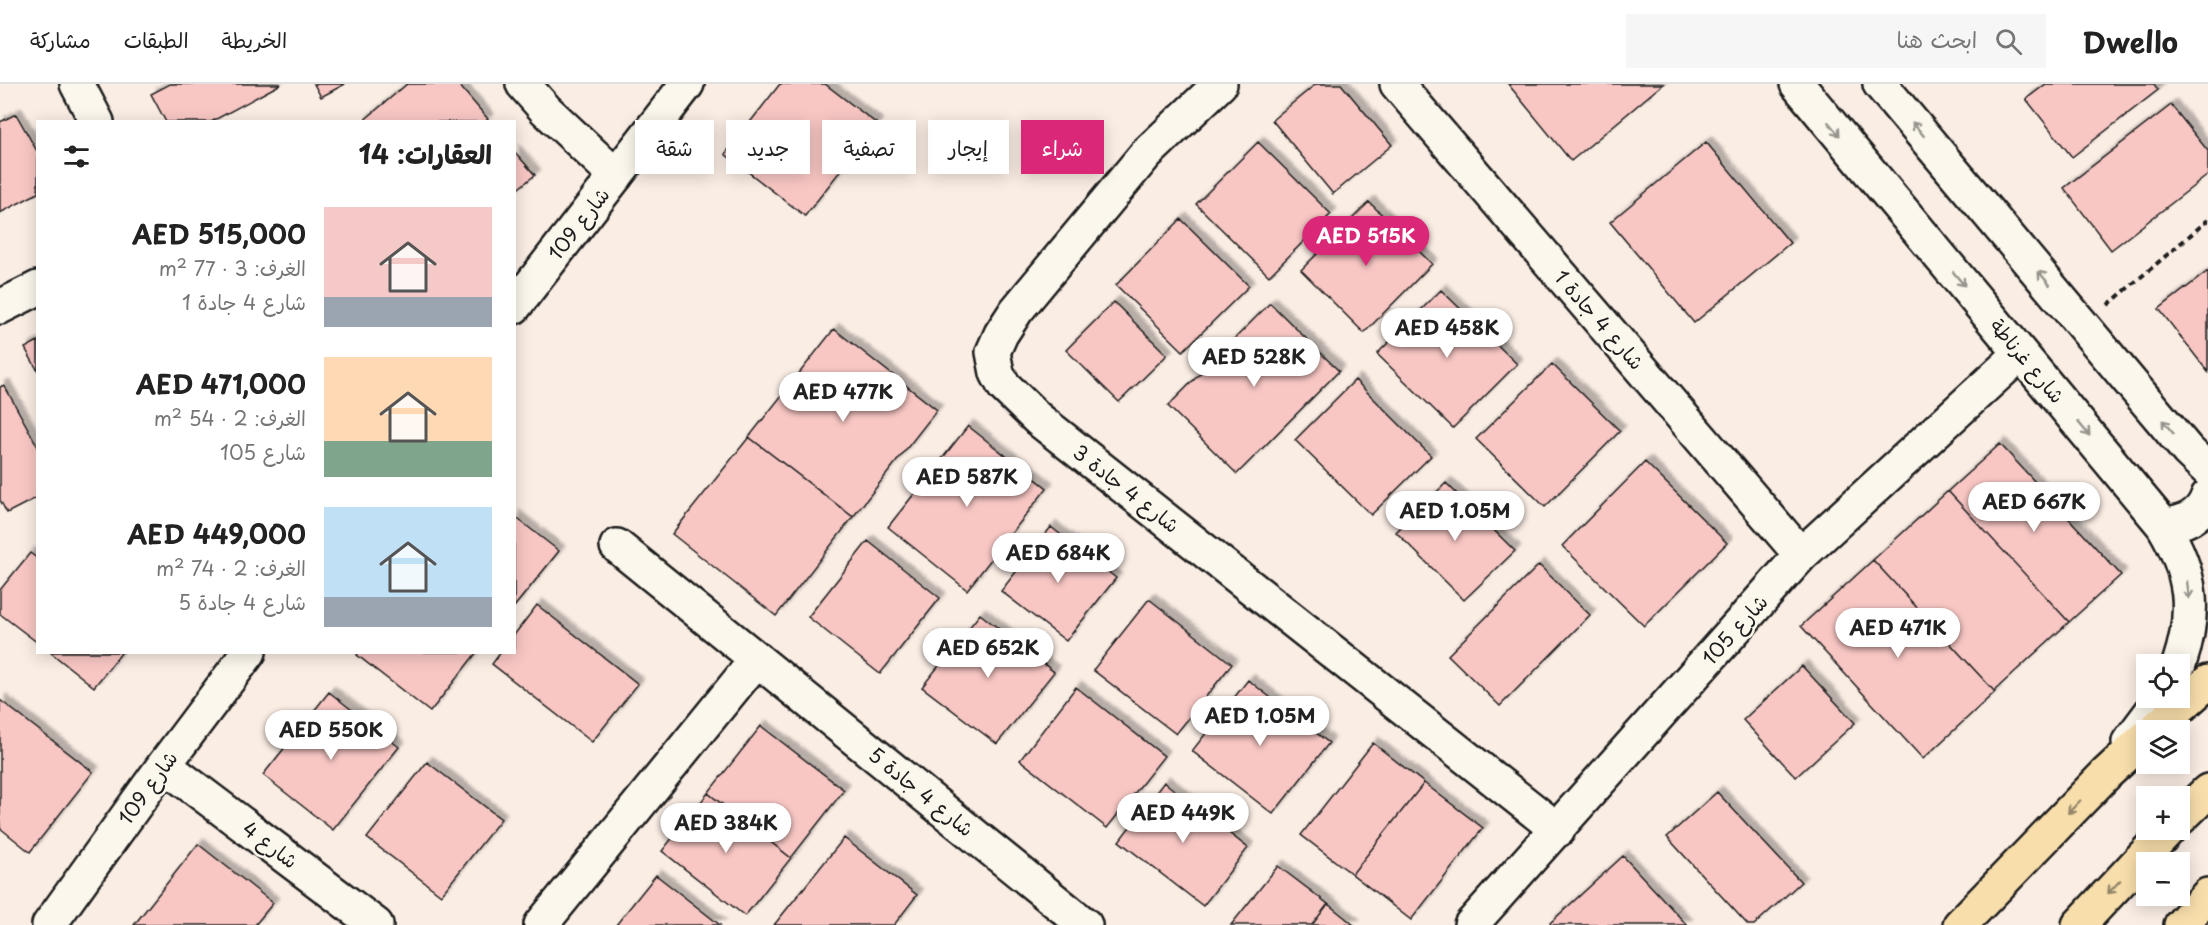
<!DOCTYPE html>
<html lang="ar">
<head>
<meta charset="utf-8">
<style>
  :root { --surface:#fff; --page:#f6f6f6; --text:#222; --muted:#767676; --line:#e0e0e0; --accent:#db2777 }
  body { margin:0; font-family:"Playpen Sans","Playpen Sans Arabic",sans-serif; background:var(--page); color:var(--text); direction:rtl; height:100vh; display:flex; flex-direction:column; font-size:22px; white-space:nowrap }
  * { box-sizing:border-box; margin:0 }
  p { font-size:20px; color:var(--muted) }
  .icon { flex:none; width:33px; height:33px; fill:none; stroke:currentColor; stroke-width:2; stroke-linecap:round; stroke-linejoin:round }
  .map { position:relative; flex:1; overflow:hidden; direction:ltr }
  .details { position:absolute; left:36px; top:36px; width:480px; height:534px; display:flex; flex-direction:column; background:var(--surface); border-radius:0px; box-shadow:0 3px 15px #0003; direction:rtl }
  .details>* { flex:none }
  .banner { position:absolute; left:534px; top:36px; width:570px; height:54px; direction:rtl; display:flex; gap:12px }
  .tools { position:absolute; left:2136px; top:570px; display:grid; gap:12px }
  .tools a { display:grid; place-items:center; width:54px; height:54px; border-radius:0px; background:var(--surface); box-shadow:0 3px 15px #0003; font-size:30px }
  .price { position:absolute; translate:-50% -51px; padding:0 14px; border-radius:21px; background:#fff; color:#222; font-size:20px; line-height:39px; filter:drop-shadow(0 2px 3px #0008) }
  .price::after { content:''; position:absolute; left:50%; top:36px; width:18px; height:14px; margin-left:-9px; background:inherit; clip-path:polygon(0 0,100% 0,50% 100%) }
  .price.selected { background:var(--accent); color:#fff }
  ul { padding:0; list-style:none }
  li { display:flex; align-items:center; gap:18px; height:150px; padding:0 24px }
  li span { display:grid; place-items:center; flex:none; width:168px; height:120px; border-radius:0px; color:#555 }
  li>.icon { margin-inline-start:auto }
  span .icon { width:72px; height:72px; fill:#fffc; stroke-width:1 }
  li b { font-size:26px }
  h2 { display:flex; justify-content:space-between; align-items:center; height:72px; padding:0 24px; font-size:26px }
  .chip { padding:0 21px; border-radius:0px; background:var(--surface); box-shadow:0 3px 15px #0003; font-size:21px; line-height:54px }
  .chip.selected { background:var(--accent); color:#fff }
  header { display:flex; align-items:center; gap:36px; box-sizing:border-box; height:84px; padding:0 30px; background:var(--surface); border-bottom:2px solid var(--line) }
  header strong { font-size:28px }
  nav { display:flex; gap:33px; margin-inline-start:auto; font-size:21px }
  .search { width:420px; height:54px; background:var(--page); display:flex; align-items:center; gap:15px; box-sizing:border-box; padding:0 21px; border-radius:0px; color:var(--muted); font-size:22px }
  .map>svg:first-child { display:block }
  .building { fill:#f8c7c4; stroke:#1c1c1c; stroke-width:1.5; filter:url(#shadow) }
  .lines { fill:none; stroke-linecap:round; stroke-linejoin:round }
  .minor-casing { stroke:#1c1c1c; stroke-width:38 }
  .major-casing { stroke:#1c1c1c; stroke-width:38 }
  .highway-casing { stroke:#1c1c1c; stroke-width:38 }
  .path { stroke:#1c1c1c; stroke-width:4; stroke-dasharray:6 4.5; stroke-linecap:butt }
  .minor { stroke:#fbf7ec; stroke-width:33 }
  .major { stroke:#f8deab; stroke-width:33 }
  .highway { stroke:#f8deab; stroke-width:33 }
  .oneway { stroke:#97948e }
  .oneway2 { stroke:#95876b }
  .labels { text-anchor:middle; stroke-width:5; stroke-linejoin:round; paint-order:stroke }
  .street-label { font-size:20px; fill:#1c1c1c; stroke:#fbf7ec }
</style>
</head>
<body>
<header>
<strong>Dwello</strong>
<div class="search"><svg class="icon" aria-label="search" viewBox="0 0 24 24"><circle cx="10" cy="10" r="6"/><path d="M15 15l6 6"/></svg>ابحث هنا</div>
<nav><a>الخريطة</a><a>الطبقات</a><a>مشاركة</a></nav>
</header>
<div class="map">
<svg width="2208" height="841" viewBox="0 0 2208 841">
  <defs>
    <filter id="shadow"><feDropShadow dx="5.5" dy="-5.5" stdDeviation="1.5" flood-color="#0004"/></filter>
  </defs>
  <rect width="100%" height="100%" fill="#faede4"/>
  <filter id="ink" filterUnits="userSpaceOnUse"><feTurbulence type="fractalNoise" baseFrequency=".0167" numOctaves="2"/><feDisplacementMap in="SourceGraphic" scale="12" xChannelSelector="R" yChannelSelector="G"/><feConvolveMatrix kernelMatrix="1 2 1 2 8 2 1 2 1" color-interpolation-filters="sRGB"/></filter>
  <g filter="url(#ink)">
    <path class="building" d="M170 0H281L211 38H166L151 10Z
      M314 0H345L321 13Z
      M407 0H458L488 35 485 38H362Z
      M780 0H825L877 40 805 132 725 70Z
      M1316 0H1341L1392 61 1333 110 1272 36Z
      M1508 0H1663L1571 77Z
      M2046 0H2154L2158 6 2072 73 2026 15Z
      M2171 21 2208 67V91L2111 166 2064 104Z
      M16 30 38 69V109L0 129V38Z
      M1258 58 1331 130 1269 192 1196 120Z
      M1706 58 1790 159 1694 239 1610 138Z
      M514 67 535 91 514 108Z
      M1369 118 1432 180 1364 249 1301 186Z
      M1181 135 1249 202 1183 267 1116 201Z
      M2208 187V288L2159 225Z
      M1441 206 1517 280 1453 344 1377 270Z
      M1114 218 1167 271 1119 318 1066 266Z
      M1270 219 1339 287 1237 390 1168 322Z
      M834 245 937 326 853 433 749 353Z
      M38 257V287L25 264Z
      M1552 280 1620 347 1545 423 1476 355Z
      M1355 296 1431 372 1371 431 1295 356Z
      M4 301 38 363V413L7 429 0 416V303Z
      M968 342 1047 404 967 506 888 443Z
      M749 353 853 433 776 532 672 450Z
      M2000 360 2121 491 2069 538 1948 407Z
      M1645 378 1727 459 1644 542 1562 462Z
      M1446 399 1515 467 1464 516 1396 448Z
      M1948 407 2069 538 1994 607 1873 476Z
      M514 432 559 467 514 523Z
      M1051 443 1116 494 1066 557 1001 507Z
      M868 457 940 514 880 590 808 533Z
      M30 469 38 475V559L0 530V506Z
      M1873 476 1995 608 1923 675 1801 542Z
      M1539 481 1590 531 1500 622 1448 571Z
      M1149 515 1232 580 1176 650 1093 586Z
      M537 521 638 600 592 658 492 580 501 568H514V551Z
      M980 530 1054 588 997 660 922 603Z
      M50 568H122L94 603Z
      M359 568H477L430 628 357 571Z
      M1802 582 1855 639 1796 693 1743 636Z
      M1248 596 1329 659 1273 730 1192 667Z
      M1076 603 1164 672 1107 744 1020 676Z
      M329 608 399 663 333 746 263 691Z
      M0 616 93 688 30 768 0 744Z
      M761 642 844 706 791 774 708 709Z
      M1373 659 1424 699 1352 790 1301 751Z
      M427 678 501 735 441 811 367 754Z
      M1164 698 1248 764 1203 822 1119 757Z
      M1424 699 1483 744 1411 836 1352 790Z
      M1717 708 1801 798 1754 841H1748L1667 753Z
      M708 709 791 774 745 832 662 767Z
      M844 754 917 811 894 841H774Z
      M198 760 273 819 255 841H134Z
      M1623 772 1687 841H1551L1550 839Z
      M1278 782 1328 820 1312 841H1231Z
      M656 791 720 841H616Z
      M1328 820 1354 841H1312Z"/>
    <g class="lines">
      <defs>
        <path id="minor" d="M77 0 97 38
          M523 0 546 26 616 92
          M1220 0 1146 70 1016 227 1001 250 993 268 997 289 1004 302 1038 335 1558 746
          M1397 0 1801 471
          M1797 0 2163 441C2192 489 2197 527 2179 580
          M1880 0 2188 367 2208 386
          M0 223 38 204
          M514 223 687 0
          M2163 441C2183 440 2201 433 2208 412
          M617 462 1085 841
          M2129 658 2162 614
          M164 681 376 841
          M49 841 164 681 249 568
          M541 841 757 575
          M1471 841 1801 471 2020 270"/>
        <path id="major" d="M2154 646 2208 598
          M1960 841 2107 689 2146 653"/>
        <path id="highway" d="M2180 734 2208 707
          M2079 841 2168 746
          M2181 841 2208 811"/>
      </defs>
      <use href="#minor" class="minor-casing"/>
      <use href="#major" class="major-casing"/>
      <use href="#highway" class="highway-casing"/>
      <path class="path" d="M2108 221 2208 136"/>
      <use href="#minor" class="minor"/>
      <use href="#major" class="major"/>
      <use href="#highway" class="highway"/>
    </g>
    <defs><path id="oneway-shaft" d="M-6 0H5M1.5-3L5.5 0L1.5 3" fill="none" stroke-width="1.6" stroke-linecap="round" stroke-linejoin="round" transform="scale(1.5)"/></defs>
    <g class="oneway">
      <use href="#oneway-shaft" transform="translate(1834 45) rotate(50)"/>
      <use href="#oneway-shaft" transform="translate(1918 45) rotate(-130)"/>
      <use href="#oneway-shaft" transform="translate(2044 194) rotate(-130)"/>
      <use href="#oneway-shaft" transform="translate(1959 195) rotate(50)"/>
      <use href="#oneway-shaft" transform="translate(2168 343) rotate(-130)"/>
      <use href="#oneway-shaft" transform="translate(2084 345) rotate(50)"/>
      <use href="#oneway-shaft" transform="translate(2188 506) rotate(84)"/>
    </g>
    <g class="oneway2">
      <use href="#oneway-shaft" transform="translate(2074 723) rotate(134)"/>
      <use href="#oneway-shaft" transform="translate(2114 803) rotate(133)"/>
    </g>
  </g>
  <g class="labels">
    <g class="street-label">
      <text transform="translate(579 140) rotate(-52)" y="7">شارع 109</text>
      <text transform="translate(1599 236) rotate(49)" y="7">شارع 4 جادة 1</text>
      <text transform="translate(2027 277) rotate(50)" y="7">شارع غرناطة</text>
      <text transform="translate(1126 405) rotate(38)" y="7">شارع 4 جادة 3</text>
      <text transform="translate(1735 546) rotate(-48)" y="7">شارع 105</text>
      <text transform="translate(148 704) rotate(-54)" y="7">شارع 109</text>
      <text transform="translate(921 708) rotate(39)" y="7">شارع 4 جادة 5</text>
      <text transform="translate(270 761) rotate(37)" y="7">شارع 4</text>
    </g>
  </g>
</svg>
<div class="tools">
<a><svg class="icon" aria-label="locate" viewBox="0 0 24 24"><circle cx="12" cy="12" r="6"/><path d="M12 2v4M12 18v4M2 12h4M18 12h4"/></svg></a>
<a><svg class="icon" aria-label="layers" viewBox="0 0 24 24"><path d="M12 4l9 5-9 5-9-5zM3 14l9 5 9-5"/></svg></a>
<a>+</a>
<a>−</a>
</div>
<b class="price selected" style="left:1366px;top:183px">AED 515K</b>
<b class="price" style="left:1447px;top:275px">AED 458K</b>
<b class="price" style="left:1254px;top:304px">AED 528K</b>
<b class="price" style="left:843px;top:339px">AED 477K</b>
<b class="price" style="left:967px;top:424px">AED 587K</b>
<b class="price" style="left:2034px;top:449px">AED 667K</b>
<b class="price" style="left:1455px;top:458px">AED 1.05M</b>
<b class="price" style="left:1058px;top:500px">AED 684K</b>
<b class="price" style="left:1898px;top:575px">AED 471K</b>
<b class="price" style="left:988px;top:595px">AED 652K</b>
<b class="price" style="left:1260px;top:663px">AED 1.05M</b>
<b class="price" style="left:331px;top:677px">AED 550K</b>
<b class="price" style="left:1183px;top:760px">AED 449K</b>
<b class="price" style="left:726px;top:770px">AED 384K</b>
<div class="banner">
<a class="chip selected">شراء</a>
<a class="chip">إيجار</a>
<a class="chip">تصفية</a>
<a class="chip">جديد</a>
<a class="chip">شقة</a>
</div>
<section class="details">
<h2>العقارات: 14<svg class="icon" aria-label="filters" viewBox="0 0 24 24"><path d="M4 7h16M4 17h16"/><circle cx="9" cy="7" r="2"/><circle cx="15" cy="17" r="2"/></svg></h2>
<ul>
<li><span style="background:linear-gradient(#f6c9c9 75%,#9aa5b1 0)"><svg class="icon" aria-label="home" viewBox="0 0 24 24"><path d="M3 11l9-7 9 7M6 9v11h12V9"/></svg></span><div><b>AED 515,000</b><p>الغرف: 3 · 77 m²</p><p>شارع 4 جادة 1</p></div></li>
<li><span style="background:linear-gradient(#ffd9b3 70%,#7fa58c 0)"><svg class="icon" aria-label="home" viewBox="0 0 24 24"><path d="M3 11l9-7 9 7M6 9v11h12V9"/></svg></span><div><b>AED 471,000</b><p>الغرف: 2 · 54 m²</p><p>شارع 105</p></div></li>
<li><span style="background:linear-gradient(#bfe0f5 75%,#9aa5b1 0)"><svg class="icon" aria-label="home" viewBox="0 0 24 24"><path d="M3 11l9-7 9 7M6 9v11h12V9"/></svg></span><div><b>AED 449,000</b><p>الغرف: 2 · 74 m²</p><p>شارع 4 جادة 5</p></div></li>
</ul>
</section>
</div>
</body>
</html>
